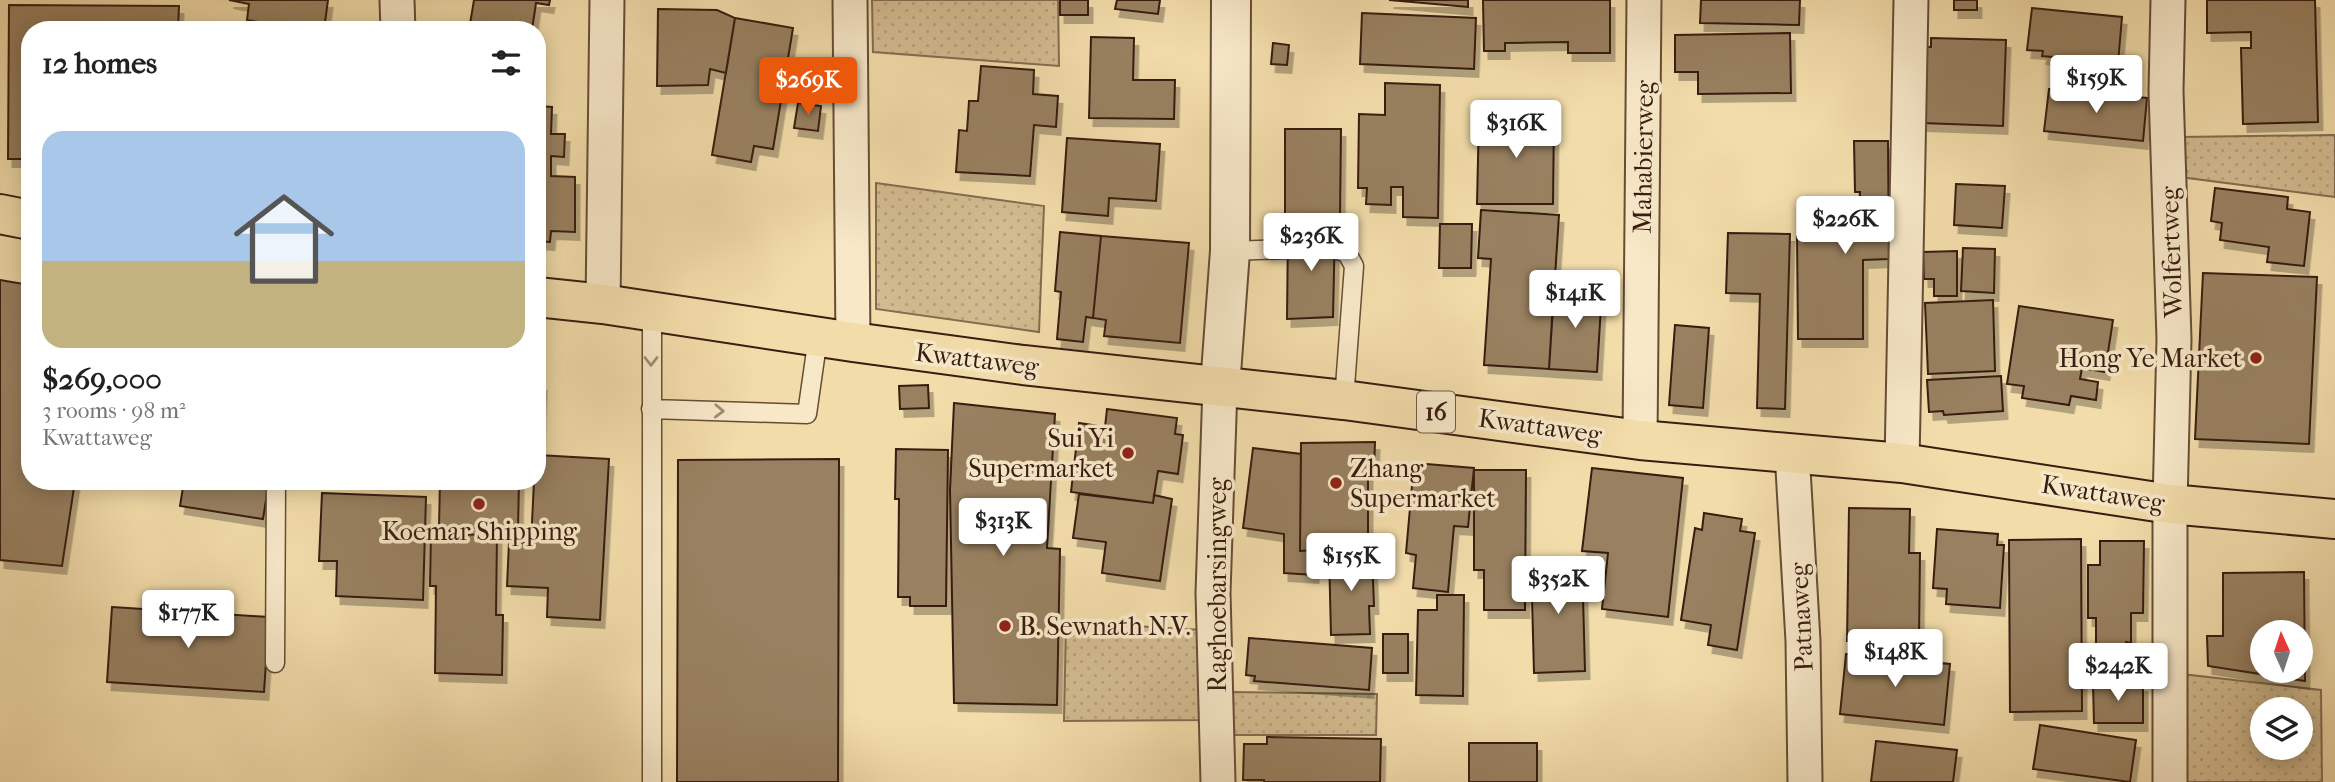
<!DOCTYPE html>
<html lang="en">
<head>
<meta charset="utf-8">
<style>
  :root { --surface:#fff; --page:#f2f2f2; --text:#202124; --muted:#757577; --line:#e0e0e0; --accent:#ea580c }
  body { margin:0; font-family:"IM FELL French Canon",serif; background:var(--page); color:var(--text); height:100vh; display:flex; flex-direction:column; font-size:26px; white-space:nowrap }
  * { box-sizing:border-box; margin:0 }
  p { font-size:23px; color:var(--muted) }
  .icon { flex:none; width:38px; height:38px; fill:none; stroke:currentColor; stroke-width:2; stroke-linecap:round; stroke-linejoin:round }
  .map { position:relative; flex:1; overflow:hidden }
  .drawer { position:absolute; left:21px; top:21px; width:525px; height:469px; display:flex; flex-direction:column; background:var(--surface); border-radius:28px; box-shadow:0 4px 18px #0003 }
  .drawer>* { flex:none }
  .needle { width:46px; rotate:357deg }
  .controls { position:absolute; left:2250px; top:620px; display:grid; gap:14px }
  .controls a { display:grid; place-items:center; width:63px; height:63px; border-radius:50%; background:var(--surface); box-shadow:0 4px 18px #0003; font-size:35px }
  .price { position:absolute; translate:-50% -60px; padding:0 16px; border-radius:7px; background:#fff; color:#222; font-size:23px; line-height:46px; filter:drop-shadow(0 2px 4px #0008) }
  .price::after { content:''; position:absolute; left:50%; top:42px; width:21px; height:16px; margin-left:-10px; background:inherit; clip-path:polygon(0 0,100% 0,50% 100%) }
  .price.current { background:var(--accent); color:#fff }
  ul { padding:0; list-style:none }
  li { display:grid; align-content:center; gap:14px; height:371px; padding:0 21px }
  li+li { border-top:2px solid var(--line) }
  li span { display:grid; place-items:center; height:217px; border-radius:21px; color:#555 }
  li>.icon { margin-inline-start:auto }
  span .icon { width:126px; height:126px; fill:#fffc; stroke-width:1 }
  li b { font-size:30px }
  h2 { display:flex; justify-content:space-between; align-items:center; height:84px; padding:0 21px; font-size:30px }
  .map>svg:first-child { display:block }
  .grass { fill:url(#grass-dots); stroke:#846c50; stroke-width:2; fill-rule:evenodd }
  .building { fill:#988061; stroke:#371c11; stroke-width:2; fill-rule:evenodd; filter:url(#shadow) }
  .lines { fill:none; stroke-linecap:round; stroke-linejoin:round }
  .service-casing { stroke:#664c37; stroke-width:21 }
  .minor-casing { stroke:#664c37; stroke-width:37 }
  .tertiary-casing { stroke:#664c37; stroke-width:42 }
  .primary-casing { stroke:#371c11; stroke-width:42 }
  .service { stroke:#f7e8c8; stroke-width:18 }
  .minor { stroke:#f7e8c8; stroke-width:33 }
  .tertiary { stroke:#f7e8c8; stroke-width:38 }
  .primary { stroke:#f2dcaa; stroke-width:38 }
  .oneway { stroke:#a18c76 }
  .poi-dot { fill:#8f2418; stroke:#f7e8c8; stroke-width:2.5 }
  .labels { text-anchor:middle; stroke-width:7; stroke-linejoin:round; paint-order:stroke }
  .shield { fill:#f7e8c8; stroke:#715948; stroke-width:2 }
  .shield-label { font-size:24px; font-weight:bold; fill:#371c11 }
  .street-label { font-size:26px; fill:#371c11; stroke:#f7e8c8 }
  .poi-label { font-size:26px; fill:#371c11; stroke:#f7e8c8; text-anchor:end }
</style>
</head>
<body>
<div class="map">
<svg width="2335" height="782" viewBox="0 0 2335 782">
  <defs>
    <pattern id="grass-dots" width="8" height="8" patternUnits="userSpaceOnUse" patternTransform="scale(1.75)"><rect width="8" height="8" fill="#d2bb90"/><path d="M2 2h.1M6 6h.1" fill="none" stroke="#b5a07b" stroke-width="1.8" stroke-linecap="round"/></pattern>
    <filter id="shadow"><feDropShadow dx="4.5" dy="8" stdDeviation="0" flood-color="#0004"/></filter>
  </defs>
  <rect width="100%" height="100%" fill="#f2dcaa"/>
  <filter id="stains"><feTurbulence type="fractalNoise" baseFrequency=".00286" numOctaves="4"/><feColorMatrix values="0 0 0 0 .2 0 0 0 0 .09 0 0 0 0 .02 0 0 0 .5 -.17"/></filter>
  <radialGradient id="worn" r=".72"><stop offset=".6" stop-color="#630" stop-opacity="0"/><stop offset="1" stop-color="#630" stop-opacity=".3"/></radialGradient>
  <path class="grass" d="M872 0H1058L1059 66 873 52Z
    M2335 135V197L2180 177V137Z
    M876 183 1044 206 1039 332 876 309Z
    M1066 622 1202 630 1205 720 1064 721Z
    M2182 674 2321 690 2322 782H2182ZM2263 709H2301V747H2263Z
    M1230 692 1377 694 1376 735H1230Z"/>
  <path class="building" d="M229 0H328L324 30H258L259 22 247 20 249 4Z
    M474 0H550L549 5 536 3 532 30H469Z
    M1060 0H1088V15H1060Z
    M1117 0H1160L1158 14 1115 9Z
    M1389 0H1468V7Z
    M1483 0H1610V53H1568V42L1505 43V51H1484Z
    M1701 0H1800L1799 25 1700 23Z
    M1954 0H1977V10H1954Z
    M2207 0H2315L2318 122 2243 124 2241 48H2251V32L2207 33Z
    M9 5 179 6 178 30H30V159H8Z
    M2032 8 2122 17 2118 63 2042 56 2043 51 2027 50Z
    M658 9 717 10 735 18 726 73 710 69 708 85 657 86Z
    M1362 13 1476 18 1474 69 1360 64Z
    M735 18 793 28 773 149 754 146 751 162 712 155Z
    M1790 33 1791 93 1698 94V72H1675V35Z
    M1091 37 1134 38 1133 80H1175L1174 119 1089 118Z
    M1931 38 2006 40 2003 126 1922 123 1916 46 1931 47Z
    M1273 43 1289 45 1287 65 1271 64Z
    M981 66 1034 70 1033 94 1058 96 1056 127 1034 125 1030 176 956 172 959 130 967 131 969 101H978Z
    M1385 83 1440 85 1438 218 1403 217V187H1391V205L1366 204 1367 188H1358L1359 114 1385 115Z
    M2049 89 2147 98 2143 141 2044 131Z
    M798 103 821 106 818 131 794 128Z
    M537 106 552 107 551 134H565L564 157 551 156V176L575 177V232L551 231 550 242 537 241Z
    M1479 115 1554 116 1553 204H1477Z
    M1285 129H1341L1340 218 1285 217Z
    M1067 138 1160 144 1156 201 1109 198 1108 216 1062 212Z
    M1854 141H1888L1889 259 1863 260V339H1798L1797 236 1860 235V192H1855Z
    M1956 184 2005 186 2002 228 1954 225Z
    M2215 188 2288 197 2287 209 2310 212 2304 266 2267 262 2269 247 2220 240 2222 223 2211 221Z
    M1481 210 1559 215 1549 369 1484 365 1491 259 1478 258Z
    M1440 224H1472L1471 268H1439Z
    M1335 227 1333 317 1287 319 1288 228Z
    M1060 232 1101 236 1093 318 1086 317 1083 342 1057 339 1061 292 1055 291Z
    M1728 233 1790 234 1785 409 1757 408 1760 294 1726 293Z
    M1101 236 1189 243 1180 343 1104 336 1106 320 1093 318Z
    M1963 248 1995 249 1994 293 1961 291Z
    M1957 251V296H1934V279H1924L1923 252Z
    M2203 273 2317 277 2309 444 2195 439Z
    M0 280 30 285V481H75L62 566 0 560Z
    M1554 287 1602 290 1597 372 1549 369Z
    M1993 300 1995 371 1928 374 1925 303Z
    M2019 306 2113 320 2105 372 2082 368 2080 379 2098 382 2096 400 2071 396 2069 405 2022 398 2024 386 2007 384Z
    M1675 325 1709 328 1703 408 1669 405Z
    M2001 376 2003 411 1944 415 1943 411 1929 412 1927 380Z
    M537 383H542L540 442H537Z
    M928 385 929 408 900 409 899 386Z
    M954 403 1055 414 1047 548 1060 549 1057 705 954 703 950 490Z
    M1107 409 1177 418 1175 434 1183 435 1178 474 1158 471 1153 503 1071 492 1079 423 1105 427Z
    M1375 442 1374 471 1368 470V547L1300 551 1301 443Z
    M1253 448 1301 454 1300 551 1313 550 1314 575 1284 573V534L1243 528Z
    M896 449 948 450 946 606H910V597H898L899 499H895Z
    M537 455 609 459 600 620 547 617 548 588 507 586 509 542 531 543 534 481H537Z
    M839 459 838 782H677L678 460Z
    M1414 463 1474 468 1468 527 1454 526 1448 592 1413 588 1416 555 1406 553Z
    M1592 468 1683 478 1668 617 1602 609 1608 553 1582 551Z
    M1474 470H1526L1525 610H1484V570H1474Z
    M184 481H269L263 519 180 506Z
    M440 481H519L518 529 439 527Z
    M322 493 426 497 423 600 336 596 337 561H319Z
    M1079 494 1153 503 1154 495 1172 499 1160 581 1102 573 1106 542 1073 538Z
    M1849 508 1910 509 1909 553H1920L1919 641H1847Z
    M1704 513 1742 519 1740 531 1755 533 1737 650 1708 645 1711 625 1681 620 1695 528 1702 530Z
    M1937 529 1998 534 1997 545H2004L2000 608 1946 604 1947 589 1933 588Z
    M431 534 497 535 496 615H503L502 675 435 673 436 586H430Z
    M2081 539 2082 711 2010 712 2009 540Z
    M2100 541H2144L2143 613H2131V643L2126 642 2127 658 2096 657V618H2088V565H2100Z
    M1372 553 1374 606H1369L1370 634 1331 635 1329 554Z
    M1582 559 1585 671 1534 673 1531 561Z
    M2304 572 2305 681 2208 666 2207 636H2223V573ZM2263 632H2301V670H2263Z
    M1437 595H1464L1463 696 1416 695 1418 610H1437Z
    M112 607 269 617 264 692 107 682Z
    M1383 634H1408V673H1383Z
    M1249 638 1372 648 1369 690 1254 681 1255 676 1246 675Z
    M1846 654 1950 664 1944 725 1840 714Z
    M2093 684H2143V723H2094Z
    M2040 725 2136 740 2130 782 2033 769Z
    M1267 737 1381 739 1380 782H1264V780H1243L1244 744H1267Z
    M1876 741 1957 750 1953 782H1871Z
    M1469 743H1537V782H1469Z"/>
  <g class="lines">
    <defs>
      <path id="service" d="M1335 249 1347 253 1354 266 1344 400
        M1230 251 1288 249
        M651 409 807 414 818 337
        M275 663 276 481
        M652 782V312"/>
      <path id="minor" d="M397 0 398 30
        M850 0 853 342
        M2168 0 2166 91 2174 339 2170 504V782
        M603 304 607 0
        M1640 440 1644 0
        M1792 452 1803 641 1805 782
        M1902 463 1911 0
        M1218 782 1213 593 1220 387"/>
      <path id="tertiary" d="M1220 387 1230 251 1231 0"/>
      <path id="primary" d="M0 214 30 220
        M537 297 603 304 853 342 1023 365 1344 400 1640 440 1902 463 2170 504 2335 519"/>
    </defs>
    <use href="#service" class="service-casing"/>
    <use href="#minor" class="minor-casing"/>
    <use href="#tertiary" class="tertiary-casing"/>
    <use href="#primary" class="primary-casing"/>
    <use href="#service" class="service"/>
    <use href="#minor" class="minor"/>
    <use href="#tertiary" class="tertiary"/>
    <use href="#primary" class="primary"/>
  </g>
  <defs><path id="oneway-chevron" d="M-2-3.5L2.5 0L-2 3.5" fill="none" stroke-width="1.6" stroke-linecap="round" stroke-linejoin="round" transform="scale(1.75)"/></defs>
  <g class="oneway">
    <use href="#oneway-chevron" transform="translate(651 361) rotate(90)"/>
    <use href="#oneway-chevron" transform="translate(719 411) rotate(2)"/>
  </g>
  <g class="poi-dot">
    <circle cx="2256" cy="358" r="7"/>
    <circle cx="1128" cy="453" r="7"/>
    <circle cx="1336" cy="483" r="7"/>
    <circle cx="479" cy="504" r="7"/>
    <circle cx="1005" cy="626" r="7"/>
  </g>
  <g class="labels">
    <rect class="shield" x="1417" y="391.5" width="38" height="41" rx="5"/>
    <g class="shield-label">
      <text x="1436" y="420">16</text>
    </g>
    <g class="street-label">
      <text transform="translate(1643 157) rotate(-89)" y="9">Mahabierweg</text>
      <text transform="translate(2171 252) rotate(-92)" y="9">Wolfertweg</text>
      <text transform="translate(977 359) rotate(7)" y="9">Kwattaweg</text>
      <text transform="translate(1540 426) rotate(8)" y="9">Kwattaweg</text>
      <text transform="translate(2103 493) rotate(9)" y="9">Kwattaweg</text>
      <text transform="translate(1217 585) rotate(-90)" y="9">Raghoebarsingweg</text>
      <text transform="translate(1801 617) rotate(-93)" y="9">Patnaweg</text>
    </g>
    <g class="poi-label">
      <text x="2242" y="367">Hong Ye Market</text>
      <text x="1114" y="447">Sui Yi<tspan x="1114" dy="30">Supermarket</tspan></text>
      <text x="1350" y="477" text-anchor="start">Zhang<tspan x="1350" dy="30">Supermarket</tspan></text>
      <text x="479" y="540" text-anchor="middle">Koemar Shipping</text>
      <text x="1019" y="635" text-anchor="start">B. Sewnath N.V.</text>
    </g>
  </g>
  <rect width="100%" height="100%" filter="url(#stains)"/>
  <rect width="100%" height="100%" fill="url(#worn)"/>
</svg>
<div class="controls">
<a><svg class="needle" viewBox="-14 -14 28 28"><path d="M0-13l5 13h-10z" fill="#e53935"/><path d="M0 13l5-13h-10z" fill="#757577"/></svg></a>
<a><svg class="icon" aria-label="layers" viewBox="0 0 24 24"><path d="M12 4l9 5-9 5-9-5zM3 14l9 5 9-5"/></svg></a>
</div>
<b class="price" style="left:2096px;top:115px">$159K</b>
<b class="price current" style="left:808px;top:117px">$269K</b>
<b class="price" style="left:1516px;top:160px">$316K</b>
<b class="price" style="left:1845px;top:256px">$226K</b>
<b class="price" style="left:1311px;top:273px">$236K</b>
<b class="price" style="left:1575px;top:330px">$141K</b>
<b class="price" style="left:1003px;top:558px">$313K</b>
<b class="price" style="left:1351px;top:593px">$155K</b>
<b class="price" style="left:1558px;top:616px">$352K</b>
<b class="price" style="left:188px;top:650px">$177K</b>
<b class="price" style="left:1895px;top:689px">$148K</b>
<b class="price" style="left:2118px;top:703px">$242K</b>
<section class="drawer">
<h2>12 homes<svg class="icon" aria-label="filters" viewBox="0 0 24 24"><path d="M4 7h16M4 17h16"/><circle cx="9" cy="7" r="2"/><circle cx="15" cy="17" r="2"/></svg></h2>
<ul>
<li><span style="background:linear-gradient(#a9c7e8 60%,#c2b280 0)"><svg class="icon" aria-label="home" viewBox="0 0 24 24"><path d="M3 11l9-7 9 7M6 9v11h12V9"/></svg></span><div><b>$269,000</b><p>3 rooms · 98 m²</p><p>Kwattaweg</p></div></li>
</ul>
</section>
</div>
</body>
</html>
